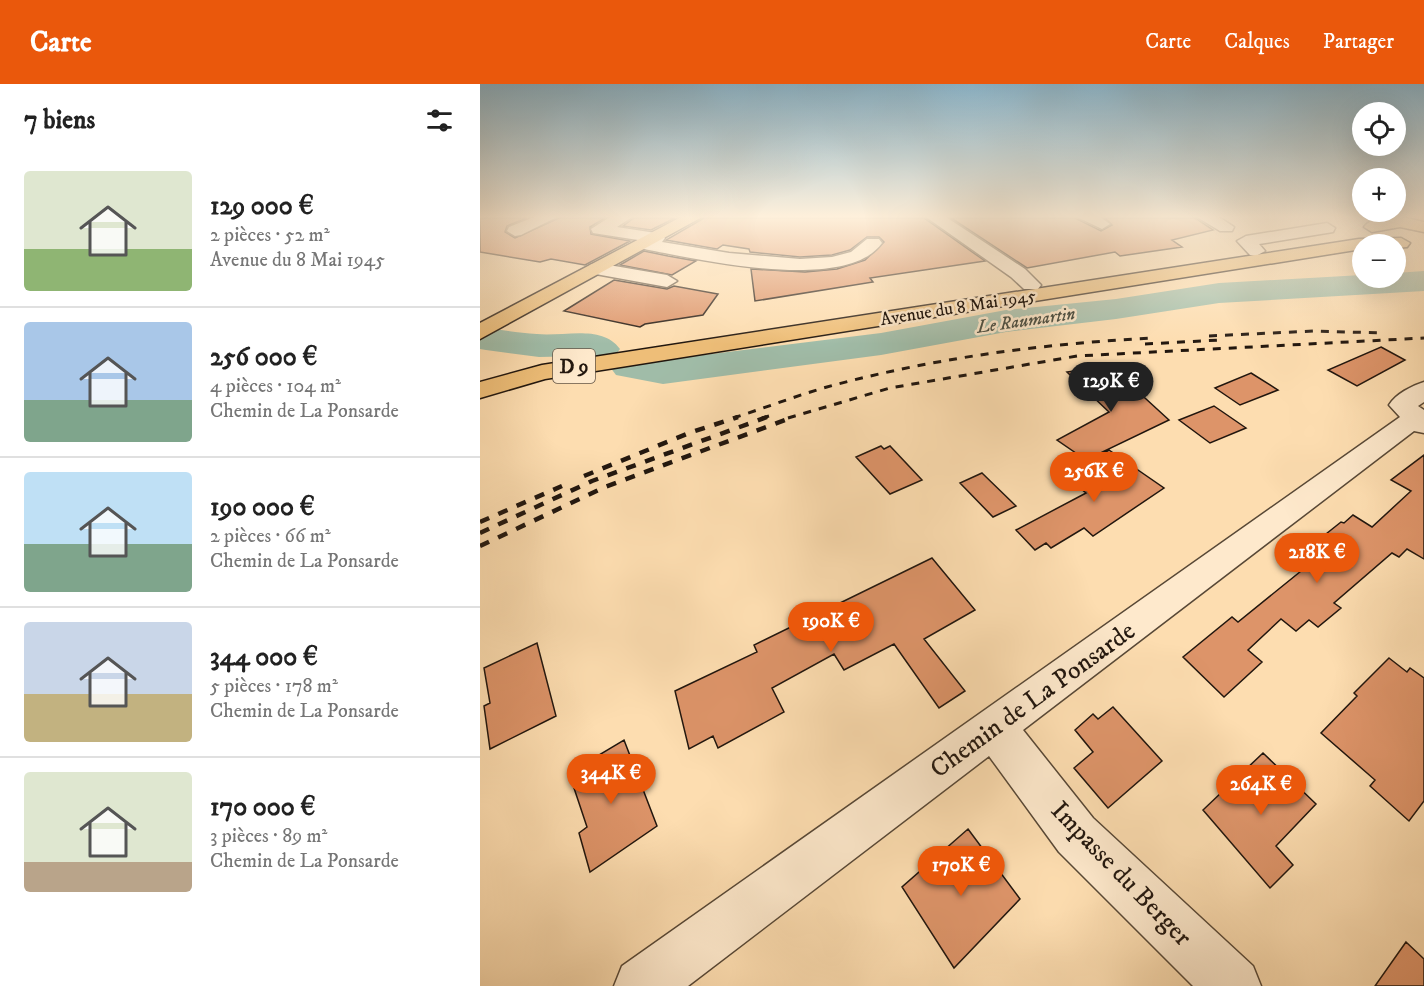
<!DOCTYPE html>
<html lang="fr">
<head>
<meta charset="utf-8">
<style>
  :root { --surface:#fff; --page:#f6f6f6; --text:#222; --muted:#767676; --line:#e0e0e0; --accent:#ea580c }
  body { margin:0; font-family:"IM FELL DW Pica",serif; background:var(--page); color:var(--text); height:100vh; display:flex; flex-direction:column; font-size:22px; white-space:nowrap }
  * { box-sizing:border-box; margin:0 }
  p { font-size:20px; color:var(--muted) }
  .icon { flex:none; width:33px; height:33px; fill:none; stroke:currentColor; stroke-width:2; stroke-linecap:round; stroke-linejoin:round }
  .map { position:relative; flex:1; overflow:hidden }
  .side { display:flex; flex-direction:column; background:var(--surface); width:480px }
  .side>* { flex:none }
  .controls { position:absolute; left:872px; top:18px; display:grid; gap:12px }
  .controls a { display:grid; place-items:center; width:54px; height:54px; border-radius:50%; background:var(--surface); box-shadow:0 6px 24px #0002; font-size:30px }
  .price { position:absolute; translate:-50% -51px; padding:0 14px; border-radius:21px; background:var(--accent); color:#fff; font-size:20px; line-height:39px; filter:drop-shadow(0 2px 3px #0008) }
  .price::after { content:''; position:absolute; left:50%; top:36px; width:18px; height:14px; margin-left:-9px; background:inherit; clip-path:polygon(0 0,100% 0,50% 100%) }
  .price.current { background:#222; color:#fff }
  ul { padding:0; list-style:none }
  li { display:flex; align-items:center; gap:18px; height:150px; padding:0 24px }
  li+li { border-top:2px solid var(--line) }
  li span { display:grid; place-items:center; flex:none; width:168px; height:120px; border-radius:6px; color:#555 }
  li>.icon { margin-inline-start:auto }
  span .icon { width:72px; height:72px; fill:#fffc; stroke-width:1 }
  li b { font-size:26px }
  h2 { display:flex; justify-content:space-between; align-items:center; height:72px; padding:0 24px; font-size:26px }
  header { display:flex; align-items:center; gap:36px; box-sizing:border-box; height:84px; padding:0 30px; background:var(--accent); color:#fff }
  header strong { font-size:28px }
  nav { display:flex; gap:33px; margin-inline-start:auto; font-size:21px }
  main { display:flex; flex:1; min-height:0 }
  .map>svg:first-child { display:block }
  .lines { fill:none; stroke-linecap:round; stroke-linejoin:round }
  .river { fill:#a0bca8; fill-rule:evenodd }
  .building { fill:#dd9469; stroke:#21160e; stroke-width:1.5 }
  .minor-casing { stroke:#584836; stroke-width:3 }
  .major-casing { stroke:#21160e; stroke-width:3 }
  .minor { fill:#fee9cc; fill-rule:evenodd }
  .major { fill:#eebe78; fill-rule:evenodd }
  .rail-far1 { stroke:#21160e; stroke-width:3; stroke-dasharray:8 8; stroke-linecap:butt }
  .rail { stroke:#21160e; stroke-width:4.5; stroke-dasharray:10 10; stroke-linecap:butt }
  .labels { text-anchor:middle; stroke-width:5; stroke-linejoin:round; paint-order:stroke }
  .far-street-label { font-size:18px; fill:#21160e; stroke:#fee9cc }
  .far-water-label { font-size:18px; font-style:italic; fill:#4d5044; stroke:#fee9cc }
  .shield { fill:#fee9cc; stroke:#635547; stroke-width:1.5 }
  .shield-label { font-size:20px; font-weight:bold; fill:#21160e }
  .near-street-label { font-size:26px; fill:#21160e; stroke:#fee9cc }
</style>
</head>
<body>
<header>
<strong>Carte</strong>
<nav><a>Carte</a><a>Calques</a><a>Partager</a></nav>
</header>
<main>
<section class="side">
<h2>7 biens<svg class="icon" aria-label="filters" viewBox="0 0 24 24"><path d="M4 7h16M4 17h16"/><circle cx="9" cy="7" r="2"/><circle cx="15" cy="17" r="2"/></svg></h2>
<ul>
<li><span style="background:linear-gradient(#dfe7d0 65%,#8fb573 0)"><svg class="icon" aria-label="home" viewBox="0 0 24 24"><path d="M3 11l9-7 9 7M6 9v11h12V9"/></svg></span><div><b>129 000 €</b><p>2 pièces · 52 m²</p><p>Avenue du 8 Mai 1945</p></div></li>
<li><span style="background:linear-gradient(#a9c7e8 65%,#7fa58c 0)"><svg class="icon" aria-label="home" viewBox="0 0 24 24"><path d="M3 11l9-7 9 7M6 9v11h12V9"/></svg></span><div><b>256 000 €</b><p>4 pièces · 104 m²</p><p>Chemin de La Ponsarde</p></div></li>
<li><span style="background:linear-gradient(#bfe0f5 60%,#7fa58c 0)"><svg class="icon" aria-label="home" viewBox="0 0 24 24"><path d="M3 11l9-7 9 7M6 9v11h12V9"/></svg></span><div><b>190 000 €</b><p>2 pièces · 66 m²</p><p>Chemin de La Ponsarde</p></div></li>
<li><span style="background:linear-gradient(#c9d6e8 60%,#c2b280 0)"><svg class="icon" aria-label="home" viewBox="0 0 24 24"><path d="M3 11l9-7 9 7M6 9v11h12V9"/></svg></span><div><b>344 000 €</b><p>5 pièces · 178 m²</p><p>Chemin de La Ponsarde</p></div></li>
<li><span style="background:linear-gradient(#dfe7d0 75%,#b9a48a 0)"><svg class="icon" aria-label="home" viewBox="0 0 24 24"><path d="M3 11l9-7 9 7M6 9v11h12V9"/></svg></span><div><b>170 000 €</b><p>3 pièces · 89 m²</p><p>Chemin de La Ponsarde</p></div></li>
</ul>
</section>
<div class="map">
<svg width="944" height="902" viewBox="0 0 944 902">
  <rect width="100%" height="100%" fill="#fdddb0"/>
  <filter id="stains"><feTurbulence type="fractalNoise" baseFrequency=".00333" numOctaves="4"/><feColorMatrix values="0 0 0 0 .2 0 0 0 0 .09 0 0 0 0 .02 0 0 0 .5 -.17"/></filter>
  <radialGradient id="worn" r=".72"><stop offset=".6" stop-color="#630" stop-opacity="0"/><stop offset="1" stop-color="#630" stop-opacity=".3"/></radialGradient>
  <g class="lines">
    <path class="river" d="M944 187V207L739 219 636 235 526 248 401 271 183 300 136 291 130 283 136 275 150 271 183 276 401 249 526 226 636 215 739 199 882 191V194H915V189Z
      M6 244C23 246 40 249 57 250 83 253 122 240 140 265L134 273 121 276 106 272 59 273 6 266 0 265V245Z"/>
  </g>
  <path class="building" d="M0 134H47L27 142 25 148 35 154 79 134H125L110 143 111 150 150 157 105 181 71 175 60 178 0 168Z
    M154 134H195L171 146 143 142Z
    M224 134H444L505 177 390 194 393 198 275 217 271 185 325 188 357 185 385 176 404 158 399 153H387L370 166 352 171 320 173 270 168 269 165 243 161 237 165 186 156Z
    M471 134H595L621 147 632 141 625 134H715L733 146 692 156 702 163 640 172 635 168 547 184Z
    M164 167 188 172 216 177 192 191 140 181Z
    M134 196 187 205 194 202 238 210 223 231 165 240 160 243 84 227Z
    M901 263 925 276 877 302 848 286Z
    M630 282 689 336 606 376 577 356 629 328 587 288Z
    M771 289 798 306 760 321 735 304Z
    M734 322 766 344 730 359 699 336Z
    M401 362 404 365 410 362 442 396 410 410 376 373Z
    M629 366 684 404 613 452 604 444 571 464 566 459 555 466 536 446 606 409 600 404 620 392 603 381Z
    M944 371V475L927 465 919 473 912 469 854 519 861 524 838 543 829 536 816 547 801 535 768 566 782 578 744 613 703 573 752 533 758 538 842 470 831 462 861 438 864 439 873 431 892 443 931 407 911 396Z
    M502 389 536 422 513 433 480 399Z
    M452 474 495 526 444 555 485 607 459 624 414 560 364 586 354 570 292 604 304 628 238 664 233 652 209 665 195 607 277 568 274 561Z
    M57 559 76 632 10 665 4 622 10 619 4 584Z
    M909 574 927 588 930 584 944 594V717L929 737 890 702 895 696 841 649 877 612 874 609Z
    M633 623 682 677 628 724 594 684 613 668 595 646 613 630 618 635Z
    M144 656 177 742 110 788 99 749 107 743 89 689Z
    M783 669 836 720 796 762 813 781 790 804 723 726Z
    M488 745 540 815 474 884 422 803Z
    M926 858 944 875V902H895Z"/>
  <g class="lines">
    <defs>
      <path id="minor" d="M54 133H77L41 151 35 152 27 147 29 143Z
        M130 133H152L137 143 182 150 185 154 182 158 249 169 320 175 352 173 371 168 387 155H399L402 159C366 210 217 175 164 165L158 164 155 160 158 156 113 149 111 145Z
        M446 133H466L545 185 561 201 558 205H544L531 193Z
        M597 133H620L630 140 622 145Z
        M717 133H739L754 143 752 147H740Z
        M847 139 855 144 853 148 779 160 785 167 776 172 770 171 757 157 766 152Z
        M117 179 187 191 197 197 187 203 110 189 108 185 110 181Z
        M944 298V318L938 322 944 326V349L934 347 543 646 613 734 773 882 781 902H713L579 768 509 672 208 902H134L142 882 920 333 909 321C916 310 931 302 944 298Z"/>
      <path id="major" d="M201 133H222L0 255V239Z
        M922 133 944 138V148L920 143 892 148 884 143C892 132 909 133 922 133Z
        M921 154 930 159 927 163 915 164V160H882V165L65 295 0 314V298L62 281 879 155Z"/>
    </defs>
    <use href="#minor" class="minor-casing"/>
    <use href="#major" class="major-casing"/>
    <use href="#minor" class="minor"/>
    <use href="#major" class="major"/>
    <path class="rail-far1" d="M729 252 833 247 903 249
      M665 260 740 256
      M253 334C288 323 323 309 358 300 461 273 569 259 675 254
      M282 334 289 332
      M308 334 410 304 597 272 944 254"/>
    <path class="rail" d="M104 392 209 349 258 333
      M0 438 82 402
      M0 449 112 397 287 333
      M0 462 125 403 313 333"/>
  </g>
  <linearGradient id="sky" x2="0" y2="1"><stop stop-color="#8bb7ce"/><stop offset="0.51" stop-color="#fef0db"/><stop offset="1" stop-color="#fef0db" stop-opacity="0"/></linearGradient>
  <rect width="944" height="260" fill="url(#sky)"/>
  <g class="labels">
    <g class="far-street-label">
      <text transform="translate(478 223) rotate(-9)" y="6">Avenue du 8 Mai 1945</text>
    </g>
    <g class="far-water-label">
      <text transform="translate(546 236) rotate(-8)" y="6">Le Raumartin</text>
    </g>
    <rect class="shield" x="73" y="265" width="42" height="34" rx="4.5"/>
    <g class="shield-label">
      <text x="94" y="289">D 9</text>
    </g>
    <g class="near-street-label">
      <text transform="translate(552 615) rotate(-36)" y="9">Chemin de La Ponsarde</text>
      <text transform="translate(642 789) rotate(46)" y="9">Impasse du Berger</text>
    </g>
  </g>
  <rect width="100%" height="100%" filter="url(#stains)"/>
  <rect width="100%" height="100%" fill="url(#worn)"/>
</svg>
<div class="controls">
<a><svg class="icon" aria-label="locate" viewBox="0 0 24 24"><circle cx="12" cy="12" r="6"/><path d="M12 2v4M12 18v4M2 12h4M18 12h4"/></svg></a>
<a>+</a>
<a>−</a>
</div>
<b class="price current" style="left:631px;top:329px">129K €</b>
<b class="price" style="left:614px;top:419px">256K €</b>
<b class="price" style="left:837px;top:500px">218K €</b>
<b class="price" style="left:351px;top:569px">190K €</b>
<b class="price" style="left:131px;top:721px">344K €</b>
<b class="price" style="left:781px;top:732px">264K €</b>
<b class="price" style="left:481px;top:813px">170K €</b>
</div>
</main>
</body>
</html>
